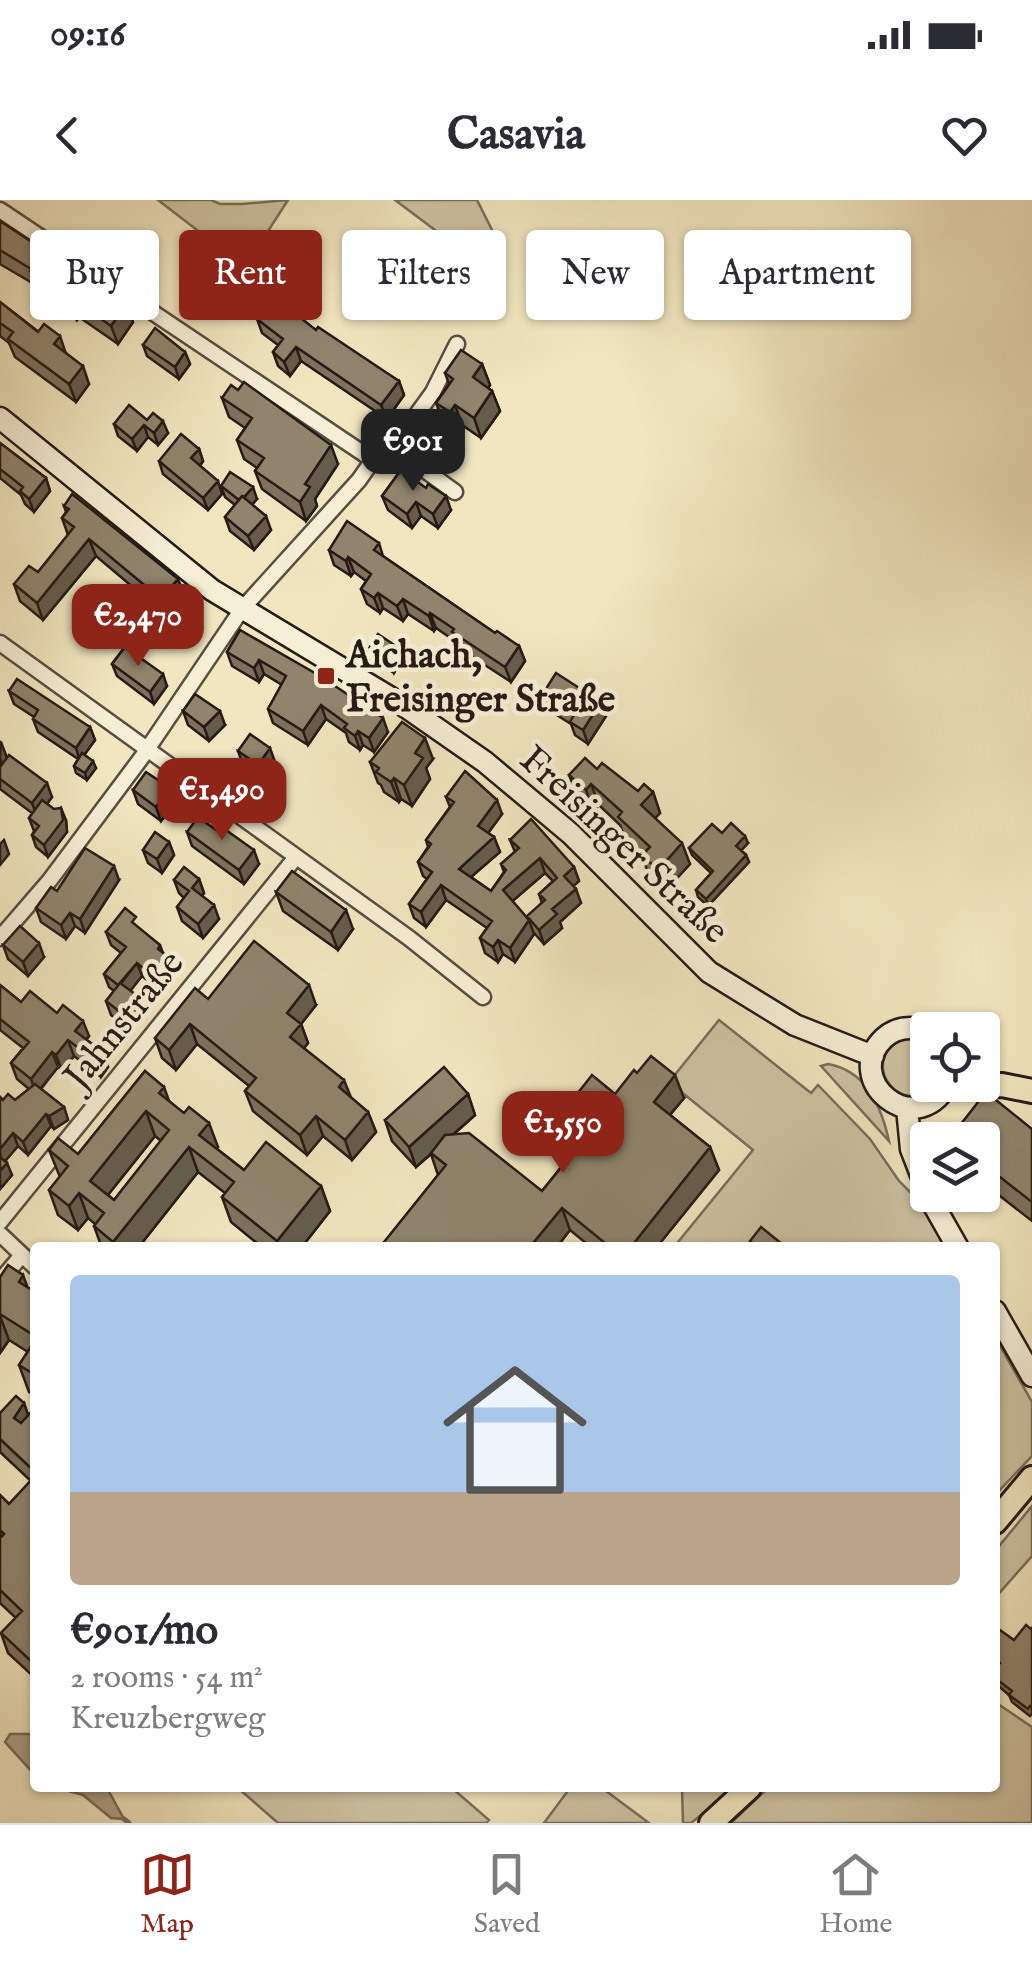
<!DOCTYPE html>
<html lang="en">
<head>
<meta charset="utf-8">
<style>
  :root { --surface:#fff; --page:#f2f2f3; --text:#2b2b33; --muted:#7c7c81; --line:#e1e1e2; --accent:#8f2418 }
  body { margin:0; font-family:"IM FELL English",serif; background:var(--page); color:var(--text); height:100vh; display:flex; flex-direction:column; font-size:38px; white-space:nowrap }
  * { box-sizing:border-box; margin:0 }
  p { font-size:32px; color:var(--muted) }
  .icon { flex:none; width:55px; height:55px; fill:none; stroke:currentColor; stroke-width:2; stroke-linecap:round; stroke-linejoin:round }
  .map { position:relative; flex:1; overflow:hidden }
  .side { position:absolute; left:30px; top:1042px; width:970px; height:550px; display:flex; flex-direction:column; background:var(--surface); border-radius:10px; box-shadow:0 2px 8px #0004 }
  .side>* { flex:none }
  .guide { position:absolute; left:30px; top:30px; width:972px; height:90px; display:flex; gap:20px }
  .buttons { position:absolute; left:910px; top:812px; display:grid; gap:20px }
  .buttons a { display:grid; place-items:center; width:90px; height:90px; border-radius:10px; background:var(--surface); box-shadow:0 2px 8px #0004; font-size:50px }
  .price { position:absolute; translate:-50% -85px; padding:0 22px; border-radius:20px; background:var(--accent); color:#fff; font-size:32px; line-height:65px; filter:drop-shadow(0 2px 5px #0008) }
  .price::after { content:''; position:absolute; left:50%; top:60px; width:30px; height:22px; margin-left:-15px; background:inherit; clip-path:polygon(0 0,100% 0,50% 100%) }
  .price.active { background:#222; color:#fff }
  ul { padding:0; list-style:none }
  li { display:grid; align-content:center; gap:20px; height:530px; padding:0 40px }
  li+li { border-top:2px solid var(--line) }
  li span { display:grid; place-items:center; height:310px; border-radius:10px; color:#555 }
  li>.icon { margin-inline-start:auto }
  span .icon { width:180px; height:180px; fill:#fffc; stroke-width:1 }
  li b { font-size:42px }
  .pill { padding:0 35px; border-radius:10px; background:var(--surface); box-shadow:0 2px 8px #0004; font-size:35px; line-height:90px }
  .pill.active { background:var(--accent); color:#fff }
  .status { display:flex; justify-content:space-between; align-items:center; height:70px; padding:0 50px; background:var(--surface); direction:ltr }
  .status svg { height:28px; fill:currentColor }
  header { display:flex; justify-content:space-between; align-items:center; height:130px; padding:0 40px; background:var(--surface); font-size:45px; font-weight:800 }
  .tab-bar { display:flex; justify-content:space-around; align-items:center; height:140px; border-top:2px solid var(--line); background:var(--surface); font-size:28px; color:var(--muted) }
  .tab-bar a { display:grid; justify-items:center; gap:5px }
  .tab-bar .active { color:var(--accent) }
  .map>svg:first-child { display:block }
  .green { fill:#cec3a3; stroke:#7a6e5c; stroke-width:2.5 }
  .water { fill:#aca186; stroke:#766b58; stroke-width:2.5 }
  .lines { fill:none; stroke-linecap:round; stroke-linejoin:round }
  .stream { stroke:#766b58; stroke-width:5 }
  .minor-casing { stroke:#594d3f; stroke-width:19 }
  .secondary-casing { stroke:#261a14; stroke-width:25 }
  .trunk-casing { stroke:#261a14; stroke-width:28 }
  .minor { stroke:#f6efd6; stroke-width:14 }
  .secondary { stroke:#f6efd6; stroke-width:20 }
  .trunk { stroke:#f1e6c0; stroke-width:22 }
  .wall { fill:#7c725e; stroke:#261a14; stroke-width:2.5; fill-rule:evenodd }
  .shaded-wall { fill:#655c4c; stroke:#261a14; stroke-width:2.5 }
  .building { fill:#90846d; stroke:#261a14; stroke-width:2.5; fill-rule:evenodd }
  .poi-dot { fill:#8f2418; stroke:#f6efd6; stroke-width:4 }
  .labels { text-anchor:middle; stroke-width:9; stroke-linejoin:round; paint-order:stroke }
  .poi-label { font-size:38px; font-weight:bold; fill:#261a14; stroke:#f6efd6; text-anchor:start }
  .street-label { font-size:38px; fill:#261a14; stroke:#f6efd6 }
</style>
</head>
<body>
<div class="status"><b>09:16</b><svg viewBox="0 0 49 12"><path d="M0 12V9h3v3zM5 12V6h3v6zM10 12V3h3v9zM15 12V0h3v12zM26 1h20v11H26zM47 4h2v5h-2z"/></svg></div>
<header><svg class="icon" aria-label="back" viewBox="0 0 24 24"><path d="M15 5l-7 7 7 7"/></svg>Casavia<svg class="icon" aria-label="heart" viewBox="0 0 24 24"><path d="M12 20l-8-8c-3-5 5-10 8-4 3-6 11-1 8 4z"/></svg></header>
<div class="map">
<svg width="1032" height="1623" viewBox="0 0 1032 1623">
  <rect width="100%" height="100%" fill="#f1e6c0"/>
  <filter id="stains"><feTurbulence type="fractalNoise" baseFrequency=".002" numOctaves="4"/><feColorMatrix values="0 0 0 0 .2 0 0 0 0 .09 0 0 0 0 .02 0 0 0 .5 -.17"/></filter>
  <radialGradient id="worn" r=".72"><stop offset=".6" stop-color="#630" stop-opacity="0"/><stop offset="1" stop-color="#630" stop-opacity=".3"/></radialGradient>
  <path class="green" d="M158 0H211L220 4H242L288 0 245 67Z
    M395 0H477L498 42 471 57Z
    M719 820 811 893 818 885 870 939 899 981 924 1006 946 1047H674L753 950 669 882Z
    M907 838 928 842V885H935C898 922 855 855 907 838Z
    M828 864C867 871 881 906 889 941L821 866Z
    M995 1137 1032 1202V1256L995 1295Z
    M1032 1306V1356L995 1398V1351Z
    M995 1502 1032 1527V1623H731L768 1588H995Z
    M238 1588H452L489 1620 486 1623H278Z
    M570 1588H602L649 1623H544Z
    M682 1588H735L691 1623H683Z"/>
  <path class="water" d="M10 1534H30L35 1541V1575L5 1542Z
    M58 1588H107L124 1619 111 1618 83 1595Z"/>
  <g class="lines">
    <path class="stream" d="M124 1619 129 1623"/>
    <defs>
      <path id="minor" d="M0 10 373 260
        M393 247 455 292
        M0 443 409 738 483 797
        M0 738 50 680 142 557 242 409 359 280 373 260 393 247 433 192 457 144
        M0 1022 296 657
        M0 1034 35 1067
        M0 1081 22 1055"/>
      <path id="secondary" d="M0 218 212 390 406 507 485 562 571 634 709 772 795 825 873 856
        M928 831C912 826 896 827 884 838 841 879 914 942 947 885
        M907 908 911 949 928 993
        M928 995 958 1048
        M995 1111 1032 1176"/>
      <path id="trunk" d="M947 886 1002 885 1032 891
        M995 1322 1032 1278
        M711 1623 749 1588"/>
    </defs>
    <use href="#minor" class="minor-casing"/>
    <use href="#secondary" class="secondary-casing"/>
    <use href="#trunk" class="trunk-casing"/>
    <use href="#minor" class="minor"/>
    <use href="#secondary" class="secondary"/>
    <use href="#trunk" class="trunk"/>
  </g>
  <path class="wall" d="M0 21 126 104 133 122 118 144 79 117 77 120 64 112 62 115 51 107 47 97 36 89 34 84 0 64Z
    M0 102 66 153 89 184 76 202 15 157 9 143 0 136Z
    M257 119 316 130 399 181 404 195 387 219 301 161 290 176 278 166 273 152 278 145 262 133Z
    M143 145 185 152 190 164 179 179 147 156Z
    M482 164 490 185 488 188 492 191 500 211 481 238 462 225 457 233 444 223 436 203 449 184 445 173Z
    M222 198 338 264 315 299 317 306 306 321 262 289 255 271 257 268 244 259 237 240 245 228 229 217Z
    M147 220 168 233 158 245 148 237 137 251 118 236 114 224Z
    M0 243 46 278 50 291 34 312 25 304 21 295 0 278Z
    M199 249 203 261 200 266 222 294 208 310 163 274 159 261Z
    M401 270 451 310 438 328 421 316 412 328 388 310 382 296Z
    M221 286 257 299 252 304 271 330 254 350 230 331 225 317 235 305 225 297Z
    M64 306 184 395 167 416 96 356 43 420 20 401 14 384 38 372 68 335 62 318 66 312Z
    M379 343 383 356 495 433 519 446 525 461 511 482 457 447 455 441 436 428 434 431 408 414 403 421 383 408 380 413 367 404 361 389 366 381 354 372 351 376 334 365 329 350Z
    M142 411 150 431 136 455 167 486 154 504 117 476 112 464 124 448 101 435 94 414Z
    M240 430 388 532 374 552 363 545 360 550 349 542 346 533 326 519 308 545 273 523 268 509 282 485 264 474 259 482 232 466 227 452Z
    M368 450 404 457 394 473 370 457Z
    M9 491 90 527 95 540 84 555 96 568 87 580 76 573 74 566 78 559 38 532 33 519 34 517 14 504Z
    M542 495 601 502 606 516 588 544 575 535 571 524 547 509Z
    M183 511 225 525 209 541 188 525Z
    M0 541 7 558 52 597 47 604 66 620 67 632 48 657 36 647 32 635 34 631 29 618 32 613 0 589Z
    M238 551 275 562 263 579 243 565Z
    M433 559 426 568 430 579 412 606 401 599 399 602 384 592 381 585 378 583 370 562Z
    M597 569 638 591 653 592 660 613 655 618 690 664 666 690 649 676 642 655 643 654 625 638 620 625 599 605 593 611 577 596 569 575Z
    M133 590 175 602 161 621 138 604Z
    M446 597 502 614 488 633 494 637 500 652 471 677 491 691 504 672 501 664 515 652 510 640 574 667 579 681 573 686 581 703 560 722 562 728 544 744 534 733V734L515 762 503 754 498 762 485 753 480 738 487 728 446 700 426 727 414 718 409 704 427 679 423 676 418 662 428 647 426 640 450 607ZM545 673 553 681 539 694 542 703 527 718 512 701Z
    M187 632 259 664 244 684 192 646Z
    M722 633 748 643 741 650 746 655 749 662 708 706 698 697 696 690 711 673 692 655 689 648Z
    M169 642 174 655 162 673 148 663 143 650Z
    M199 679 204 693 202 696 219 719 203 738 182 721 177 707 184 698 179 693 174 680Z
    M119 680 85 733 75 726 66 739 41 722 36 708 57 691Z
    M276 692 353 729 338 750 283 711Z
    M140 730 160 745 163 753 176 773 161 792 142 776 130 790 144 811 129 829 111 815 106 801 114 791 109 787 104 774 121 753 111 745 106 732Z
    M3 745 44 757 28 776 8 759Z
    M0 785 21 802 57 813 89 836 86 840 103 852 108 867 101 877 74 856 62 871 58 867 41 889 64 907 68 920 54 929 51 926 28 955 18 946 5 961 12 975 0 989V897L3 900H15L29 889 17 879 11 863 23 848 0 830Z
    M208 799 316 805 301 824 308 843 304 848 350 897 368 912 376 932 352 960 323 936 307 955 253 911 245 891 249 886 197 844 176 870 162 858 155 838Z
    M145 871 170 902 218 947 217 949 244 970 321 986 330 1011 301 1048H263L231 1022 222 997 225 993 198 972 138 1048H102L94 1026 95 1024 88 1018 78 1030 58 1015 49 990 60 977 49 950 78 954ZM155 936 161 941 114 1000 108 995Z
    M468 894 475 915 454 934 542 991 577 947 567 939 559 917 615 894 684 898 670 915 710 947 719 970 656 1048H592L570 1030 556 1048H380L438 975 431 954 416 967 392 941 385 920Z
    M1032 929V1021L982 982V940H951L950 938Z
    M0 1077 35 1092V1196L29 1192 19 1165 28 1152 9 1140 0 1153Z
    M24 1203 28 1216 35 1214V1478L8 1453 1 1433 16 1418 0 1403V1295L9 1304 31 1281 0 1252V1213Z
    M1032 1428V1514L1030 1516 1012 1502 1009 1495 995 1483V1469L997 1467 995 1465V1438L1014 1440Z"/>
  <path class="shaded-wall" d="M58 94 64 112 62 115 56 97Z
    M73 99 79 117 77 120 70 103Z
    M126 104 133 122 118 144 111 126Z
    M60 136 66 154 54 144Z
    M296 147 301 161 290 176 284 162Z
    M185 152 190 164 179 179 175 167Z
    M482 164 490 185 480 198 473 177Z
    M83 166 89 184 76 202 69 184Z
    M399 181 404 195 387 219 381 205Z
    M492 191 500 211 481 238 474 218Z
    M455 205 462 225 457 233 450 212Z
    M163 221 168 233 158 245 154 233Z
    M144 225 148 237 137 251 132 239Z
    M331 245 338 264 315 299 317 306 306 321 300 302 305 284Z
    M199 249 203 261 195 271 191 258Z
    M46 278 50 291 34 312 29 299Z
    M218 281 222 294 208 310 203 298Z
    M253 287 257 299 245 313 241 301Z
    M446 296 451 310 438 328 433 314Z
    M416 302 421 316 412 328 407 314Z
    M266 316 271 330 254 350 248 336Z
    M89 339 96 356 43 420 37 403Z
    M348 357 354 372 351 376 346 361Z
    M178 379 184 395 167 416 161 399Z
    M378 393 383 408 380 413 374 398Z
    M403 399 408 414 403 421 397 406Z
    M142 411 150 431 136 455 129 434Z
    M430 413 436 428 434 431 429 416Z
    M519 446 525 461 511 482 505 467Z
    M402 450 404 457 394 473 392 466Z
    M259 460 264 474 259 482 254 468Z
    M163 474 167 486 154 504 150 492Z
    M601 502 606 516 588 544 583 530Z
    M321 505 326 519 308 545 303 531Z
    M220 511 225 525 209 541 204 527Z
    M383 518 388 532 374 552 369 538Z
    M90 527 95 540 80 561 76 548Z
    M358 531 363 545 360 550 355 536Z
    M425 538 433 559 426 568 430 579 412 606 404 585 415 553Z
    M1 542 8 561 3 567 0 558Z
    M270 548 275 562 263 579 258 565Z
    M93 561 96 568 87 580 85 573Z
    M394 578 401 599 399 602 391 582Z
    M47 583 52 597 37 617 32 603Z
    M591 584 599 605 593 611 586 590Z
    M170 588 175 602 161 621 156 607Z
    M653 592 660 613 648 626 641 605Z
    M497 600 502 614 483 640 478 626Z
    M61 608 66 620 67 632 48 657 44 645Z
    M745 636 748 643 739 653 736 646Z
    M494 637 500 652 464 683 459 669Z
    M4 640 9 654 0 665V644Z
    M169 642 174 655 162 673 157 659Z
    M682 643 690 664 666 690 658 670Z
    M254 650 259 664 244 684 239 670Z
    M746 655 749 662 708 706 706 699Z
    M540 658 545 673 508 705 503 690Z
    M114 666 119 680 85 733 80 719Z
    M574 667 579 681 569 690 564 676Z
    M199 679 204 693 197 702 192 688Z
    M441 685 446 700 426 727 421 712Z
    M576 689 581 703 560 722 562 728 544 744 539 730 552 709Z
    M214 705 219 719 203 738 198 724Z
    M346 710 353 729 338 750 331 732Z
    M70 713 75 726 66 739 61 725Z
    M529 720 534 734 515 762 510 748Z
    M498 740 503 754 498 762 493 747Z
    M39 743 44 757 28 776 23 762Z
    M172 760 176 773 161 792 156 779Z
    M137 763 142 776 124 799 119 786Z
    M309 785 316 805 301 824 308 843 297 857 290 837 287 813Z
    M139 797 144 811 129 829 124 815Z
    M83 821 89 836 81 846 75 831Z
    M190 824 197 844 176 870 169 850Z
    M68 840 74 856 62 871 56 855Z
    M52 852 58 867 36 894 31 879Z
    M103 852 108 867 101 877 96 861Z
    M675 875 684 898 662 924 654 902Z
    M344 880 352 900 339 887Z
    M164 887 173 912 159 893Z
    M468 894 475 915 416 967 409 947Z
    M64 907 68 920 54 929 49 916Z
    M146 911 155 936 99 1006 90 981Z
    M368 912 376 932 352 960 345 940Z
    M46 914 51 926 28 955 23 942Z
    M316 916 323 936 307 955 300 935Z
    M209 923 218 947 208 959 199 935Z
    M13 933 18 946 1 966 0 949Z
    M189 947 198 972 138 1048H116L113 1042Z
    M710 947 719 970 656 1048H630Z
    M7 963 12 975 0 989V971Z
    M321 986 330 1011 301 1048H279L277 1041Z
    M79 993 88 1018 78 1030 69 1006Z
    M562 1008 570 1030 556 1048H535L533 1043Z
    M23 1075 33 1102 19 1082Z
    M0 1116 9 1140 0 1153Z
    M24 1203 31 1223 22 1237 14 1218Z"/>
  <path class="building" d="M0 21 126 104 111 126 73 99 70 103 58 94 56 97 45 89 48 84 30 71 31 69 0 50Z
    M274 97 316 130 318 127 399 181 381 205 296 147 284 162 273 152 283 139 257 119Z
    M0 102 38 132 44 124 60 136 54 144 83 166 69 184 8 139 13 132 0 123Z
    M155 128 185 152 175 167 143 145Z
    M461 150 482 164 473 177 492 191 474 218 455 205 450 212 436 203 453 179 445 173Z
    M244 182 331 245 305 284 310 287 300 302 255 271 264 258 237 240 252 218 222 198 231 185 238 190Z
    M129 205 147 220 153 213 163 221 154 233 144 225 132 239 114 224Z
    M181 234 199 249 191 258 218 281 203 298 159 261Z
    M0 243 46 278 29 299 20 291 23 287 0 269Z
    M401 270 426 288 428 284 446 296 433 314 416 302 407 314 382 296Z
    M230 272 253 287 244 297 242 296 239 300 221 286Z
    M72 294 178 379 161 399 89 339 37 403 14 384 29 366 38 372 74 327 62 318 69 309 64 306Z
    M242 296 266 316 248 336 225 317Z
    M347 321 379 343 374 350 495 433 497 431 519 446 505 467 452 432 454 429 430 413 429 416 403 399 397 406 378 393 374 398 361 389 371 374 348 357 346 361 329 350Z
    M108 390 142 411 129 434 94 414Z
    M240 430 320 476 383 518 369 538 358 531 355 536 344 528 347 524 321 505 303 531 268 509 286 476 259 460 254 468 227 452Z
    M378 434 402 450 392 466 368 450Z
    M125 447 163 474 150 492 112 464Z
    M556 473 601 502 583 530 570 522 574 515 542 495Z
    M17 479 90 527 76 548 33 519 38 510 9 491Z
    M195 494 220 511 204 527 183 511Z
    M402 522 425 538 415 553 423 558 404 585 394 578 391 582 376 572 379 568 370 562Z
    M250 534 270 548 258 565 238 551Z
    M82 553 93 561 85 573 74 566Z
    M9 555 47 583 32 603 0 579V567Z
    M585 558 597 569 602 563 638 591 644 584 653 592 641 605 682 643 658 670 642 655 650 647 618 617 622 612 591 584 586 590 569 575Z
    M465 571 497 600 478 626 494 637 459 669 491 691 506 670 501 664 519 648 510 640 531 619 574 667 564 676 576 689 552 709 557 714 539 730 527 716 545 700 539 694 557 678 540 658 503 690 529 720 510 748 498 740 493 747 480 738 492 721 441 685 421 712 409 704 432 672 418 662 431 644 426 640 454 602 446 597Z
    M146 572 170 588 156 607 133 590Z
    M42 600 54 609 61 608 63 620 44 645 32 635 39 626 29 618Z
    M198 617 223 635 226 630 254 650 239 670 187 632Z
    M731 623 745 636 736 646 746 655 706 699 696 690 713 671 689 648 712 624 722 633Z
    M155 632 169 642 157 659 143 650Z
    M85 648 114 666 80 719 70 713 61 725 36 708 51 687 57 691Z
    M184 667 199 679 192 688 214 705 198 724 177 707 189 691 174 680Z
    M292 671 346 710 331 732 276 692Z
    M125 708 136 717 132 722 160 745 158 749 172 760 156 779 137 763 118 785 104 774 126 747 106 732Z
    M20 726 39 743 23 762 3 745Z
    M254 741 309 785 287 813 301 824 290 837 344 880 339 887 368 912 345 940 316 916 300 935 245 891 256 878 190 824 169 850 155 838 195 788 208 799Z
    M120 783 139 797 124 815 106 801Z
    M0 785 21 802 30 791 57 813 63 805 83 821 75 831 103 852 96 861 68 840 56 855 52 852 31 879 11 863 29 842 0 819Z
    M651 856 675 875 654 902 710 947 630 1048H611L562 1008 533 1043 539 1048 380 1047 446 965 431 953 445 935 469 933 542 991 585 938 559 917 592 875 615 894 634 870 637 873Z
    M444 867 468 894 409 947 385 920Z
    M145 871 164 887 159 893 184 913 189 907 209 923 199 935 244 970 266 942 321 986 277 1041 222 997 234 982 189 947 113 1042 94 1026 104 1013 79 993 69 1006 49 990 68 966 49 950 58 938 78 954ZM146 911 169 930 114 1000 90 981Z
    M35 884 64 907 49 916 46 914 23 942 13 933 0 949V897L3 900 8 894 15 900Z
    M986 892 1032 929V1002L982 963V940H953L950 938Z
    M0 957 7 963 0 971Z
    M761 1027 787 1048H758L750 1041Z
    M8 1065 23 1075 19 1082 35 1092V1136L0 1114V1077Z
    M35 1140V1175L19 1165Z
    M16 1196 24 1203 14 1218 21 1223 32 1211 35 1214V1272L0 1239V1213Z
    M35 1276V1459L32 1462 1 1433 22 1411 0 1390V1338L4 1334 0 1330V1295L9 1304Z
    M1026 1425 1031 1429 1032 1428V1507L1030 1506 1028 1509 1009 1495 1012 1491 995 1478V1469L1000 1463 995 1460V1438L1000 1430 1014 1440Z"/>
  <rect class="poi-dot" x="316" y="466" width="20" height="20" rx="5"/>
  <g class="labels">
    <g class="poi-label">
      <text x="346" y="467">Aichach,<tspan x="346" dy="44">Freisinger Straße</tspan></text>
    </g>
    <g class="street-label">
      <text transform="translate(625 644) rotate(43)" y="13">Freisinger Straße</text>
      <text transform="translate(123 819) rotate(-51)" y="13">Jahnstraße</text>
    </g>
  </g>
  <rect width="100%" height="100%" filter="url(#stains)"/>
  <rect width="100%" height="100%" fill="url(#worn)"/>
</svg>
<div class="buttons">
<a><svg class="icon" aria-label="locate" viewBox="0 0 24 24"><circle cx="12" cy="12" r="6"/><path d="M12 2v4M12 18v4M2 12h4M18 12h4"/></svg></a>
<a><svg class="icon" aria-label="layers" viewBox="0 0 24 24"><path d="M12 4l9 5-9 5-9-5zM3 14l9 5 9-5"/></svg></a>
</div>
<b class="price active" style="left:413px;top:294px">€901</b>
<b class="price" style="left:138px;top:469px">€2,470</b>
<b class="price" style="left:222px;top:643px">€1,490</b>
<b class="price" style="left:563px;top:976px">€1,550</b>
<div class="guide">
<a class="pill">Buy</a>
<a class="pill active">Rent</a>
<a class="pill">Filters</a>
<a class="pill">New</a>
<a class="pill">Apartment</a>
</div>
<section class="side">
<ul>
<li><span style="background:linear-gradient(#a9c7e8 70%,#b9a48a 0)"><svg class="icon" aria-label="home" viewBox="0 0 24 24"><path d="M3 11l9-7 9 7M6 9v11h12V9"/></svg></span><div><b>€901/mo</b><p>2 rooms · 54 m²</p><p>Kreuzbergweg</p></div></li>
</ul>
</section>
</div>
<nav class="tab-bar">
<a class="active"><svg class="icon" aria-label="map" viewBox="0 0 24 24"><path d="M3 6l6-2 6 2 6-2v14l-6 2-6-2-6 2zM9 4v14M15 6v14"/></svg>Map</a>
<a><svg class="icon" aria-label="saved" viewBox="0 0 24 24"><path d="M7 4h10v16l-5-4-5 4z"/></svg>Saved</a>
<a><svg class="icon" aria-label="home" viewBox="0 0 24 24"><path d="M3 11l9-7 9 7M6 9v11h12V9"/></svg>Home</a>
</nav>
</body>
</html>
